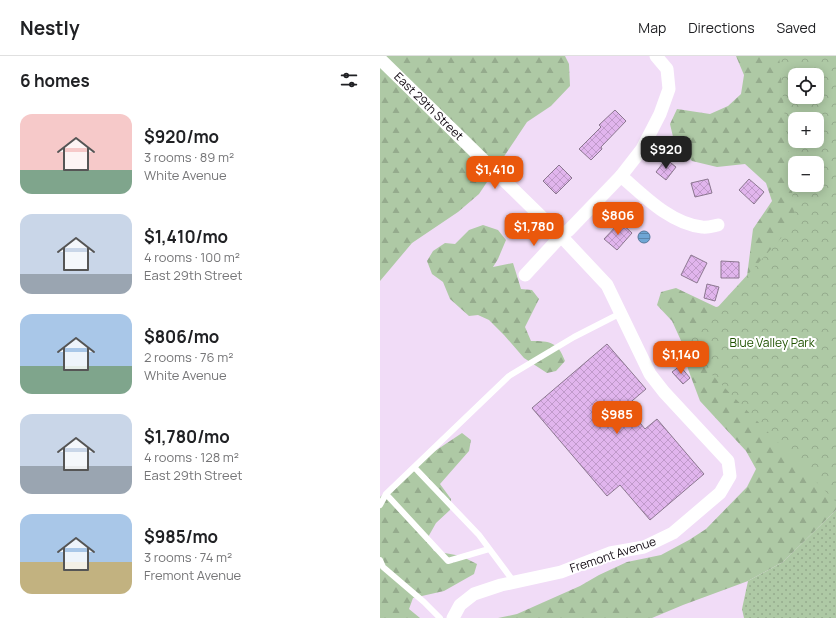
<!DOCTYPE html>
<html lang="en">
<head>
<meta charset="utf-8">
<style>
  :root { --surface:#fff; --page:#f6f6f6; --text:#202124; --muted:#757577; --line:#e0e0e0; --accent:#ea580c }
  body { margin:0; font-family:Manrope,sans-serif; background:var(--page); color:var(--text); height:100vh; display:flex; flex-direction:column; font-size:15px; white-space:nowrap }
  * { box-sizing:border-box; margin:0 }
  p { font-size:13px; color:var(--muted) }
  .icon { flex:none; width:22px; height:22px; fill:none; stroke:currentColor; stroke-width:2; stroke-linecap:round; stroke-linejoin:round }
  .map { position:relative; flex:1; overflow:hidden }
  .side { display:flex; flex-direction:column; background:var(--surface); width:380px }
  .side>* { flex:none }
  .buttons { position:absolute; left:408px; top:12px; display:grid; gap:8px }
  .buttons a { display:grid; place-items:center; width:36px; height:36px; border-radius:8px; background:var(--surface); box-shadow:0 2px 10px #0003; font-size:20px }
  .price { position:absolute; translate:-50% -34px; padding:0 9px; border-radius:8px; background:var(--accent); color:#fff; font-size:13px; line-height:26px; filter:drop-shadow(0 1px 2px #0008) }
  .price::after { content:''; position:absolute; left:50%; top:24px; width:12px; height:9px; margin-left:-6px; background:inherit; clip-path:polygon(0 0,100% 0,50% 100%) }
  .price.active { background:#222; color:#fff }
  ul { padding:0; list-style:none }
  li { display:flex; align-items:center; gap:12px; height:100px; padding:0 20px }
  li span { display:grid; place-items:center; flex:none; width:112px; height:80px; border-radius:12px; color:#555 }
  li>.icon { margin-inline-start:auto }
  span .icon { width:48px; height:48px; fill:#fffc; stroke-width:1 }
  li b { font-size:17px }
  h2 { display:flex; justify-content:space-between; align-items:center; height:48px; padding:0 20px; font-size:17px }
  header { display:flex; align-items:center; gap:24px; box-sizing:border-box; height:56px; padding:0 20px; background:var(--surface); border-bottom:1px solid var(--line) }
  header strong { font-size:19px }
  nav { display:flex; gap:22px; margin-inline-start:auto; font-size:14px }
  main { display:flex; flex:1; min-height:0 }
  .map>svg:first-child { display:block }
  .grass { fill:url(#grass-dots) }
  .forest { fill:url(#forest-firs); fill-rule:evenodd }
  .park { fill:url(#park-crowns); fill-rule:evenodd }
  .water { fill:url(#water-rules); stroke:#54789b }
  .building { fill:url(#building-cross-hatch); stroke:#8b778f }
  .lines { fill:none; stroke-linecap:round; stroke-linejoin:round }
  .service { stroke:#fff; stroke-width:6 }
  .minor { stroke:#fff; stroke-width:13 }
  .labels { text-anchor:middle; stroke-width:4; stroke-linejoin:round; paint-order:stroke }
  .street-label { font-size:12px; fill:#140c15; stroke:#fff }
  .park-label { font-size:12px; fill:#1f5200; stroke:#fff }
</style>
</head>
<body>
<header>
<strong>Nestly</strong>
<nav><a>Map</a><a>Directions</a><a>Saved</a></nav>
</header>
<main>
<section class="side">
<h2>6 homes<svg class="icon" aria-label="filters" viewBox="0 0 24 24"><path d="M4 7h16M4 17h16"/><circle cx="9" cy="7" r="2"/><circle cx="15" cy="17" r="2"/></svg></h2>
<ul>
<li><span style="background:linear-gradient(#f6c9c9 70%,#7fa58c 0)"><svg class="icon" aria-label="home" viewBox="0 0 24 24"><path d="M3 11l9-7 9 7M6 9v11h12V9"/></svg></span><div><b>$920/mo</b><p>3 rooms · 89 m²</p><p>White Avenue</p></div></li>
<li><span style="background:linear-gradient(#c9d6e8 75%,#9aa5b1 0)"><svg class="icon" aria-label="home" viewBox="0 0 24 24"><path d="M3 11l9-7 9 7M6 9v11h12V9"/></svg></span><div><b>$1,410/mo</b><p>4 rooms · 100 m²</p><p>East 29th Street</p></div></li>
<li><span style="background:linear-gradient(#a9c7e8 65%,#7fa58c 0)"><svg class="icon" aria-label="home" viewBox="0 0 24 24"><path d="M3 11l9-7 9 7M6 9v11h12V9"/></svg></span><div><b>$806/mo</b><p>2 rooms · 76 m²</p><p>White Avenue</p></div></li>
<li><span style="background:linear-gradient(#c9d6e8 65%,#9aa5b1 0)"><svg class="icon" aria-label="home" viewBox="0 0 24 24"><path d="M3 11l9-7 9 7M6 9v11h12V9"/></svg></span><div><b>$1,780/mo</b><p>4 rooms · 128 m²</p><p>East 29th Street</p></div></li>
<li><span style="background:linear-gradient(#a9c7e8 60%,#c2b280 0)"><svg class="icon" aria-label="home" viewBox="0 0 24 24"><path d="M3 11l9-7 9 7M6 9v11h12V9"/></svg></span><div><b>$985/mo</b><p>3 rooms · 74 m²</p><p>Fremont Avenue</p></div></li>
</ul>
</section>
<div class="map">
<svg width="456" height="562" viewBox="0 0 456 562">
  <defs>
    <pattern id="grass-dots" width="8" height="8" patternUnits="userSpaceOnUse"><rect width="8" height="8" fill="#aec9a5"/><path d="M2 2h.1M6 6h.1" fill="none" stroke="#95ab8d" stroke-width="1.8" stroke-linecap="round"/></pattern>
    <pattern id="forest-firs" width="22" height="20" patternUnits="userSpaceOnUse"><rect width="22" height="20" fill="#aec9a5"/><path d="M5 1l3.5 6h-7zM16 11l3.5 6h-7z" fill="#95ab8d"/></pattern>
    <pattern id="park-crowns" width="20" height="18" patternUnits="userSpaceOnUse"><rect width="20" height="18" fill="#aec9a5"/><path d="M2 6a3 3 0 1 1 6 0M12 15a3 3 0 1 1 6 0" fill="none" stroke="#95ab8d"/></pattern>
    <pattern id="water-rules" width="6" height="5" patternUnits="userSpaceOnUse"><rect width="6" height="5" fill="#6fa6d5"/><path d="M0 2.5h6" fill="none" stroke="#5a86ac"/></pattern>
    <pattern id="building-cross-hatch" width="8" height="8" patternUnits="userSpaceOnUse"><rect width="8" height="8" fill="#e1b5ed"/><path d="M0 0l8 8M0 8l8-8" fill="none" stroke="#c09aca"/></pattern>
  </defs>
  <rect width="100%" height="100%" fill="#f1dcf7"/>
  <path class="grass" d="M456 454V562H364L362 553 368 525 403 506Z"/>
  <path class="forest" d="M0 0H185L189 8 190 30 171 50 147 66 99 138 78 156 32 187 0 225Z
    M356 0H456V454L403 506 368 525 303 549 272 562H118L137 558 200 530 219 519 247 506 281 499 309 484 326 473 367 431 376 413 366 395 320 345 308 313 303 289 292 265 277 249 281 236 296 232 336 251 351 248 366 228 373 173 392 145 386 127 365 108 337 111 312 105 294 85 290 68 297 53 330 58 348 50 361 38 364 19ZM415 19H437V41H415ZM415 63H437V85H415ZM415 107H437V129H415Z
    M103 169 118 174 126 184 118 203 113 211 133 207 141 233 152 234 159 243 145 271 151 285C170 285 178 286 185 305L176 315 167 317 144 302 124 279 109 264 98 259 89 260 70 243 63 226 52 218 47 205 53 195 65 187 75 188 89 174Z
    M82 377 91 384 89 395 60 428 71 443 70 454 56 467 47 483 54 495 81 500 97 508 94 518 64 535 33 542 29 553 40 562H0V441L55 395Z"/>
  <path class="park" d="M399 0H456V446L303 289 415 167ZM415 19H437V41H415ZM415 63H437V85H415ZM415 107H437V129H415Z"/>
  <path class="water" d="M258 181a6 6 0 1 1 12 0a6 6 0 1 1-12 0Z"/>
  <path class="building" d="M235 54 246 65 221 91 222 93 211 104 199 93 221 71 219 69Z
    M286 103 296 111 286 124 276 116Z
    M179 109 192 122 176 138 163 125Z
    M328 123 332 137 315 141 311 127Z
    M369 123 384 136 374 148 359 134Z
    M240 166 252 177 237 194 224 183Z
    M311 199 327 207 317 227 301 219Z
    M341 205 359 206V222H341Z
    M327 228 339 231 335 245 324 242Z
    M227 288 266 333 246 350 265 373 277 363 324 418 270 464 240 429 227 440 152 352Z
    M300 310 310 322 303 328 292 316Z"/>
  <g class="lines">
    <path class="service" d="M34 411 99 479 134 526
      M6 438 68 505 109 493
      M0 449 6 438 129 320 194 281 241 257
      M0 504 3 511 44 546 60 562"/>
    <g class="minor">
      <path id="s1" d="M0 3 181 180 227 229 270 318 284 336 348 405 350 420 340 437 293 477 264 491 230 497 181 516 121 529 94 538 80 549 73 562"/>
      <path d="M241 120C264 140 291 168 322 171 327 172 333 170 338 169"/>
      <path d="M145 219 181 180 189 174 241 120 262 93 280 58 289 33 287 13 276 0"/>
    </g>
  </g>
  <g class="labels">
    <g class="street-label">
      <text dy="4" stroke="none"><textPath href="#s1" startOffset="68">East 29th Street</textPath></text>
      <text transform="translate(233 499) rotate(-18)" y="4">Fremont Avenue</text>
    </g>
    <g class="park-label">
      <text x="392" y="291">Blue Valley Park</text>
    </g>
  </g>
</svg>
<div class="buttons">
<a><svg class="icon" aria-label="locate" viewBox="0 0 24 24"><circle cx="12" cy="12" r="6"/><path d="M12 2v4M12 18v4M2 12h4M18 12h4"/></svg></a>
<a>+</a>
<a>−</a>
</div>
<b class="price active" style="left:286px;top:114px">$920</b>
<b class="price" style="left:115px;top:134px">$1,410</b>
<b class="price" style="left:238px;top:180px">$806</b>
<b class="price" style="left:154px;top:191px">$1,780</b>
<b class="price" style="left:301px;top:319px">$1,140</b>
<b class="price" style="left:237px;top:379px">$985</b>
</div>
</main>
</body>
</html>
